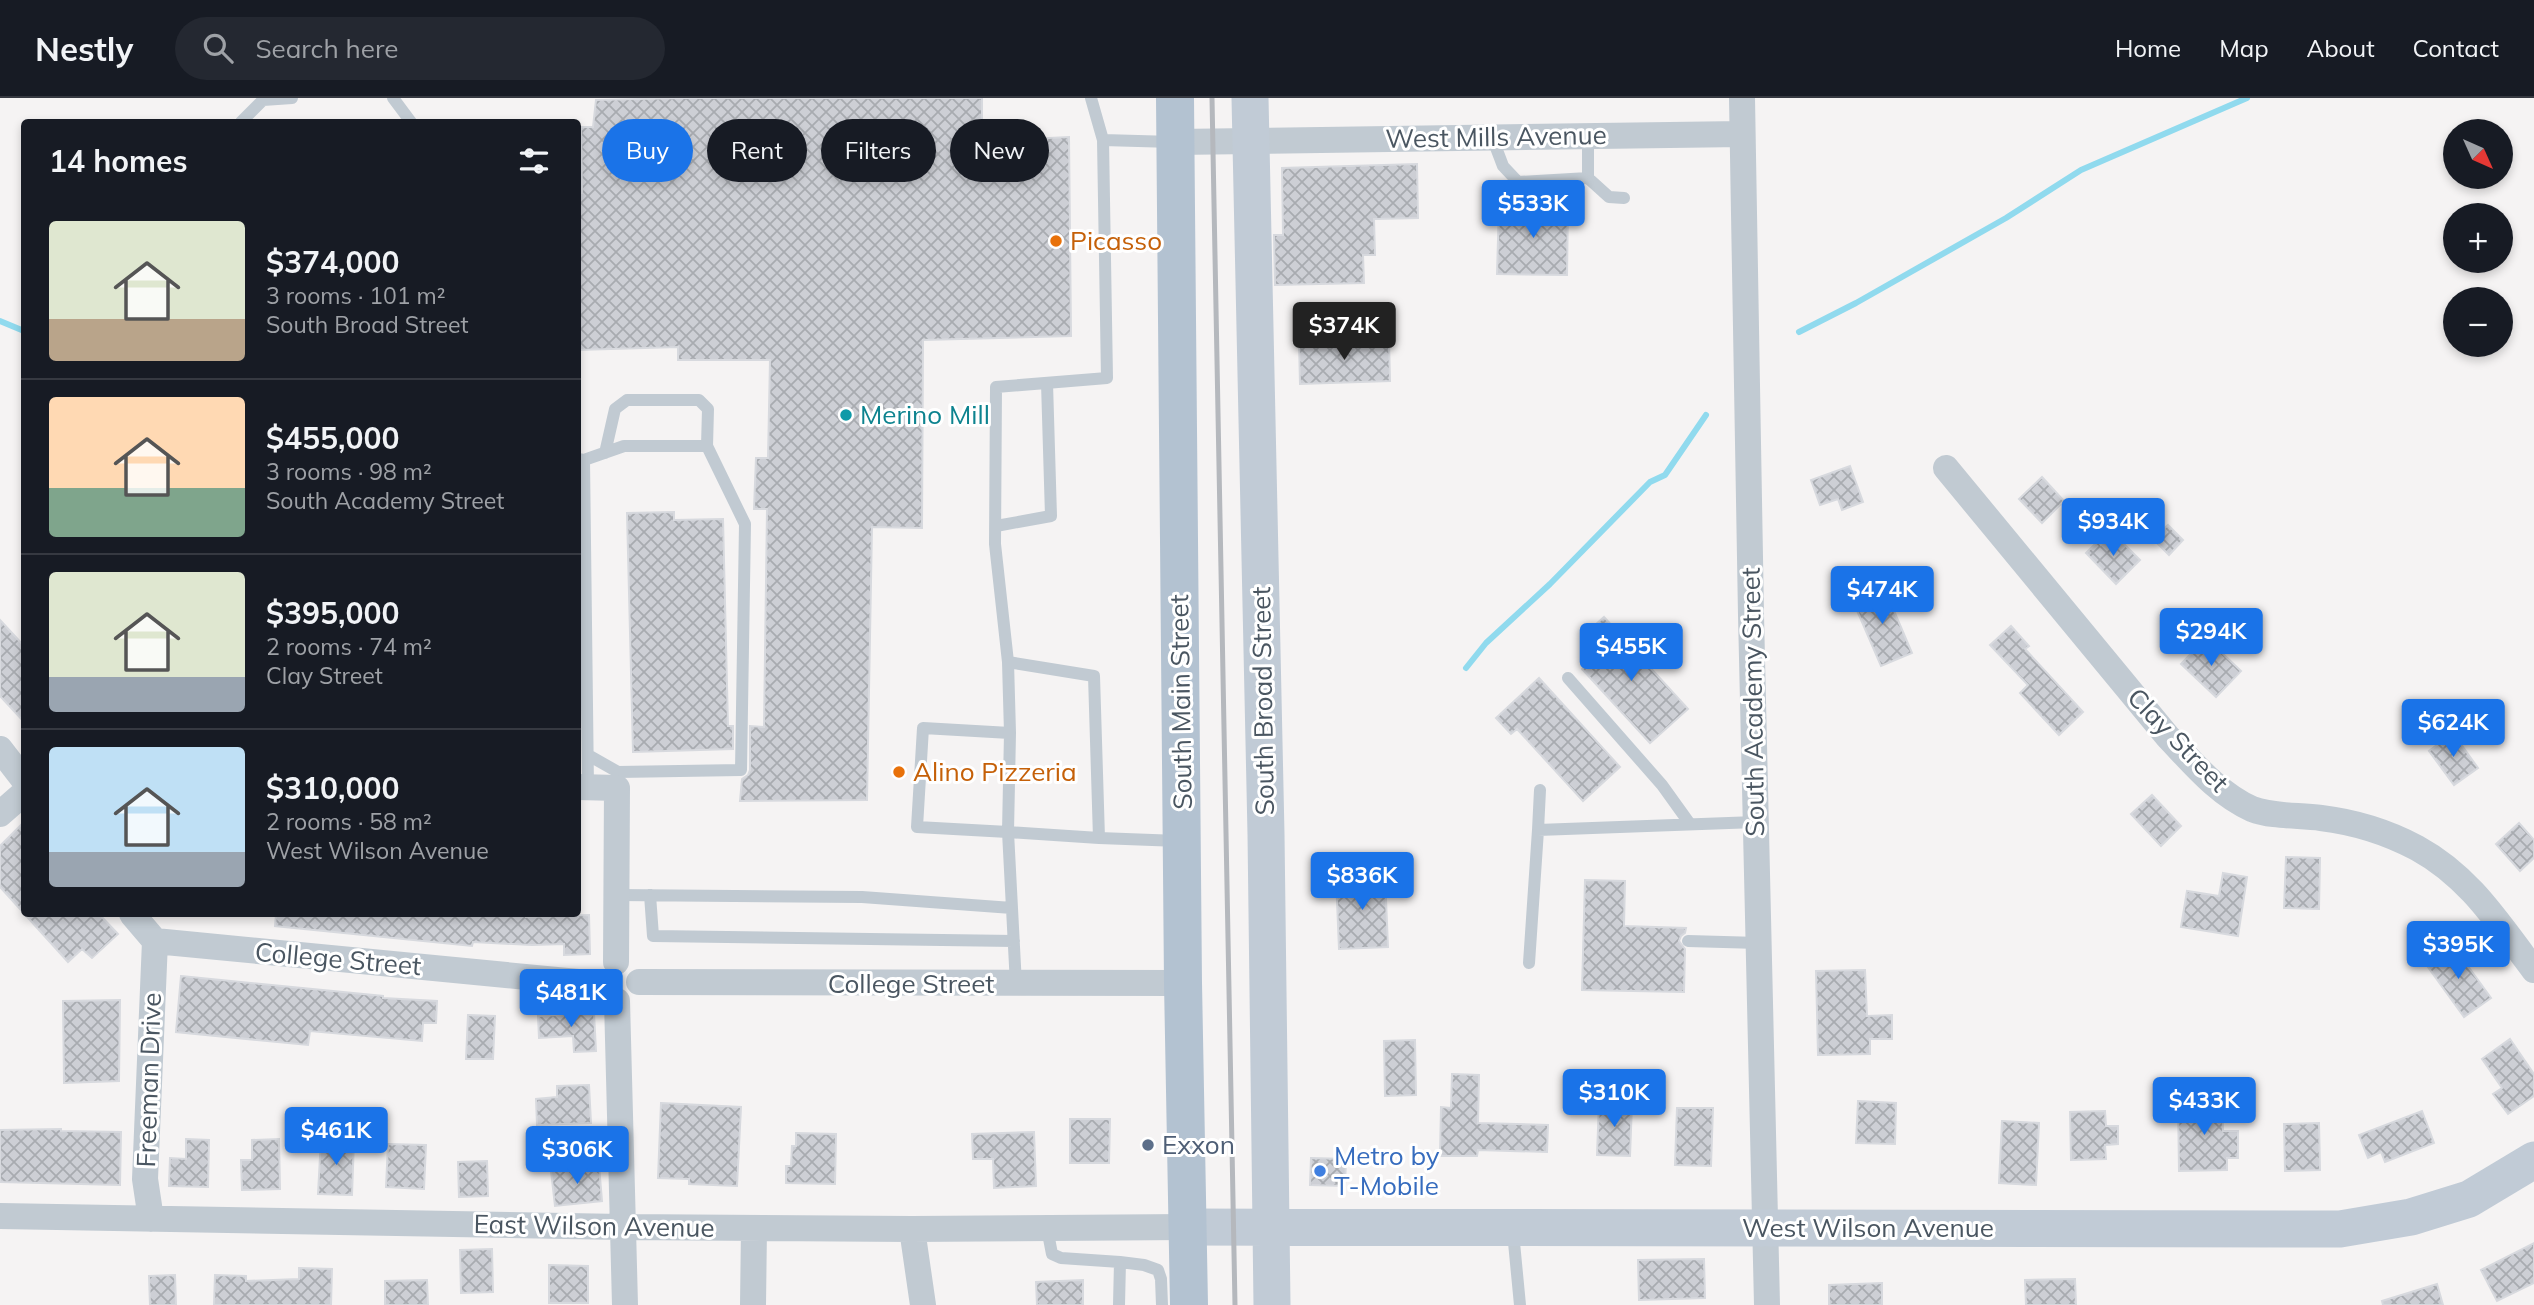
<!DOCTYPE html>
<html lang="en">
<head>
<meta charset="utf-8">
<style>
  :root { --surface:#171b24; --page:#242831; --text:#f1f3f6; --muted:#9ea1a6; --line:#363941; --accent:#1a73e8 }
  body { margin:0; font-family:Mulish,sans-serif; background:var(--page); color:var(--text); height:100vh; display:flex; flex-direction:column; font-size:26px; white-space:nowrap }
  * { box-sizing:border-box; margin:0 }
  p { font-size:23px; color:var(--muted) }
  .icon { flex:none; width:38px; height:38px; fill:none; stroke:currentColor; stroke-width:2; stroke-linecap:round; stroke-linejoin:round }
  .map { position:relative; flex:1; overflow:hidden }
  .details { position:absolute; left:21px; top:21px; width:560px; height:798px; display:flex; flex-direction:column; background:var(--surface); border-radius:7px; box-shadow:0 4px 10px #0003 }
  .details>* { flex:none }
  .hud { position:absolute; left:602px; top:21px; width:665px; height:63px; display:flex; gap:14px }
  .needle { width:46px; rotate:135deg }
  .buttons { position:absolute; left:2443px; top:21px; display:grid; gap:14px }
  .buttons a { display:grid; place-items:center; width:70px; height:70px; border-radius:50%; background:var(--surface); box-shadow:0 4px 10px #0003; font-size:35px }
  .price { position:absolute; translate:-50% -60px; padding:0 16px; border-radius:7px; background:var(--accent); color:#fff; font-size:23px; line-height:46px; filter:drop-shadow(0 2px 4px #0008) }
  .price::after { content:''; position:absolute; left:50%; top:42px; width:21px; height:16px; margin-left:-10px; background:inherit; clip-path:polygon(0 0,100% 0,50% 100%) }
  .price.current { background:#222; color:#fff }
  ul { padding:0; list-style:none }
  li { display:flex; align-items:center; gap:21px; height:175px; padding:0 28px }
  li+li { border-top:2px solid var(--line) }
  li span { display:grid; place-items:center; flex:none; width:196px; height:140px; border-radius:7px; color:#555 }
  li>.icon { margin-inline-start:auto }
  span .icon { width:84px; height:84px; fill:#fffc; stroke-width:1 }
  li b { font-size:30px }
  h2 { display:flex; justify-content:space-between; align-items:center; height:84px; padding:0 28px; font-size:30px }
  .pill { padding:0 24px; border-radius:32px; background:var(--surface); box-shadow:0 4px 10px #0003; font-size:24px; line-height:63px }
  .pill.current { background:var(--accent); color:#fff }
  header { display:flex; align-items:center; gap:42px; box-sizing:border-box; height:98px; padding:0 35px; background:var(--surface); border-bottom:2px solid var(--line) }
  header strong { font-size:33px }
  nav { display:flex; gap:38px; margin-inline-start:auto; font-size:24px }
  .search { width:490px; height:63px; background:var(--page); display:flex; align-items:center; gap:18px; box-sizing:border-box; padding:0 24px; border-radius:38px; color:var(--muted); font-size:26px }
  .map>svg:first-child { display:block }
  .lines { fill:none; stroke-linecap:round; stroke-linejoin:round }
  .stream { stroke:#90daee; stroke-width:6 }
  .building { fill:url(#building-cross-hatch); stroke:#d7d9de; stroke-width:2 }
  .lane { stroke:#c1cad2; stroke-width:12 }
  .street { stroke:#c1cad2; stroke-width:26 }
  .secondary { stroke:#c1cbd6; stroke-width:37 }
  .primary { stroke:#b3c2d1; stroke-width:38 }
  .rail { stroke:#b5b8bd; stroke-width:5 }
  .food-dot { fill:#e8710a; stroke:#fff; stroke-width:2.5 }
  .culture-dot { fill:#0f9aa8; stroke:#fff; stroke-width:2.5 }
  .service-dot { fill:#5c6f8a; stroke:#fff; stroke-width:2.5 }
  .shop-dot { fill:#3f7fe0; stroke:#fff; stroke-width:2.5 }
  .labels { text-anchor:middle; stroke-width:6; stroke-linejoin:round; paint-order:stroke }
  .street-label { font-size:26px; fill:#4a5661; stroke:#fff }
  .food-label { font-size:26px; fill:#c56008; stroke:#fff; text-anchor:start }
  .culture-label { font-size:26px; fill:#0d838f; stroke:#fff; text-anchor:start }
  .service-label { font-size:26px; fill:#4e5e75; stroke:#fff; text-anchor:start }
  .shop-label { font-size:26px; fill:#366cbe; stroke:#fff; text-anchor:start }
</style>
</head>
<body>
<header>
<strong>Nestly</strong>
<div class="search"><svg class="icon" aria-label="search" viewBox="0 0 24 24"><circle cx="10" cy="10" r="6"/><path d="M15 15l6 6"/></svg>Search here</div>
<nav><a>Home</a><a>Map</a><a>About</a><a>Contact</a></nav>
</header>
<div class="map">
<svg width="2534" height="1207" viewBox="0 0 2534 1207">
  <defs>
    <pattern id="building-cross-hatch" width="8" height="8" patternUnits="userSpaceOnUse" patternTransform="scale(1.75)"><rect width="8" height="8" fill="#cdcfd5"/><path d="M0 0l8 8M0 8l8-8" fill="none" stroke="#a8abb0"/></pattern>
  </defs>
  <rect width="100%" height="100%" fill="#f5f3f3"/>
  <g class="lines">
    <path class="stream" d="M0 223 24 233
      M1799 234 1856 205 2006 120 2081 72 2247 0
      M1466 570 1486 545 1550 486 1650 384 1665 377 1706 317"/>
  </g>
  <path class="building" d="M681 0H982V43L1069 39 1071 238 923 242 922 430 872 429 867 702 740 703 742 681 748 677 750 672V628L764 629 767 411H754L756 360H768L770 262H678V249L578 252V95H582L581 29H593L596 2Z
    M1417 66 1418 120 1374 121 1375 157H1363L1364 185 1275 187 1274 137H1283L1282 70Z
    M1499 107 1568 108 1567 177 1497 176Z
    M1389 241 1390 283 1300 286 1299 244Z
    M1850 368 1863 404 1842 412 1838 401 1820 407 1811 382Z
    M2042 379 2064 403 2042 425 2019 401Z
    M674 414V422L723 421 728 628H733V651L633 654 627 415Z
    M2168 427 2183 442 2169 457 2153 441Z
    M2113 435 2140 462 2116 486 2086 455 2098 443 2101 447Z
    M1883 487 1912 555 1881 568 1852 501Z
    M1604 519 1688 611 1650 645 1582 571 1600 555 1584 537Z
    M0 522 24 548V624L0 598Z
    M2011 528 2029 548 2025 551 2083 614 2059 637 2020 595 2028 587 1990 547Z
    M2204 542 2216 554 2219 552 2241 573 2216 599 2181 566Z
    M1539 580 1620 669 1583 703 1517 631 1511 636 1496 620Z
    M2453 635 2478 670 2454 687 2429 653Z
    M2152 697 2181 728 2161 748 2131 716Z
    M24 724V816H99L118 836 92 860 82 851 68 864 0 789V748Z
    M2519 725 2534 742V760L2520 773 2496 746Z
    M2286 759 2320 760 2319 811 2284 810Z
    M2223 775 2247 779 2238 838 2181 829 2187 793 2219 798Z
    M1385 777 1388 849 1339 851 1336 779Z
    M1585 782 1625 783 1624 828 1686 830 1685 835 1681 838 1679 843 1685 851 1684 894 1582 892Z
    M276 816H526V819L589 817 590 856 564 857V846L532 847 473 844 472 848 275 828Z
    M2452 846 2491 900 2464 919 2425 865Z
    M1865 872 1867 918 1892 917V941H1870V956L1818 957 1816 873Z
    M181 878 383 898V900L437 903 436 925H423L422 943 310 933 308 947 176 934Z
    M120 902 119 983 64 985 63 903Z
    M594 915 596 953 574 954 573 938 539 940 538 918Z
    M468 917 495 918 493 961H466Z
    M2510 941 2534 976V998L2508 1016 2493 996 2502 990 2482 961Z
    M1415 942 1416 997 1385 998 1384 943Z
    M1452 976 1479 977 1478 1025 1548 1027 1547 1054 1478 1052 1477 1058H1440L1441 1009 1451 1010Z
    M589 987 591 1025 537 1027 536 1001 557 999V988Z
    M2178 1002H2222L2223 1033H2238V1060H2227V1072L2179 1073Z
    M1858 1003 1896 1005 1895 1046 1856 1045Z
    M1599 1004 1632 1006 1630 1058 1597 1057Z
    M661 1005 741 1009 737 1088 689 1086V1081L658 1080Z
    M1677 1010H1713L1711 1068 1675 1067Z
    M2105 1013 2106 1028H2118V1046L2105 1047 2106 1061 2071 1062 2070 1014Z
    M2422 1013 2434 1045 2385 1064 2381 1054 2368 1060 2359 1037Z
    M1070 1021H1110L1109 1065H1070Z
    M2002 1023 2039 1025 2036 1087 1999 1085Z
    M2319 1025 2320 1072 2285 1073 2284 1026Z
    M61 1031V1033L121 1034 120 1087 0 1084V1032Z
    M1034 1034 1036 1088 994 1090 993 1061H973L972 1036Z
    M796 1035 836 1036 835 1086 786 1085V1068H791L792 1048H796Z
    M321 1040 354 1042 352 1097 318 1096Z
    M186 1041 209 1042 208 1089 169 1088 170 1060 186 1061Z
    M279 1041 280 1091 242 1092 241 1062H252V1042Z
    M388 1046 426 1047 424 1091 386 1089Z
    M1311 1060 1346 1061 1345 1088 1310 1087Z
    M487 1063 488 1098 459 1099 458 1064Z
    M599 1067 602 1103 555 1108 551 1073Z
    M2534 1145V1185L2497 1203 2481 1172Z
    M492 1151 493 1194 461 1195 460 1152Z
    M1704 1161 1705 1200 1639 1202 1638 1162Z
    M549 1167 588 1168V1205H549Z
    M299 1170 332 1171 331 1207H214L215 1177 246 1178V1183L299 1181Z
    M175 1177 176 1207H150L149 1178Z
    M2075 1181 2076 1207H2026L2025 1182Z
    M427 1182 428 1207H385V1183Z
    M1083 1182V1207H1037L1036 1184Z
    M1882 1185V1207H1829V1187Z
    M2437 1186 2443 1207H2383L2382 1203Z"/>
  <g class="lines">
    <path class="lane" d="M393 0 411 24
      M1091 0 1103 42 1107 280 996 289 995 446 1008 564 1094 578 1099 740 1179 743
      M241 24 263 2 292 0
      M1492 39 1503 68 1518 84 1588 80V38
      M1103 42 1173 44
      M1588 80 1609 99 1624 100
      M605 355 615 311 627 302H699L708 311 707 348
      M578 361 584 362 588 689
      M584 362 624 348H707L745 426 741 672 618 674 588 657
      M996 428 1051 418 1047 285
      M1008 564 1010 635 1008 734 917 729 923 630 1010 635
      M1568 580 1662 687 1690 726
      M1538 732 1540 692
      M616 797 862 799 1012 810
      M650 797 653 838 1014 843
      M1688 843 1759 845
      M1529 865 1538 732 1756 724
      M1016 887 1008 734 1099 740
      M1047 1130 1052 1156 1061 1160 1120 1164 1119 1207
      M1513 1134 1520 1207
      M1120 1164 1144 1167 1158 1172 1161 1181 1162 1207"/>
    <path class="street" d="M1742 0 1751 517 1767 1207
      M1175 44 1742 36
      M1946 370 2168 639C2193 665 2218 696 2252 711 2273 719 2299 717 2321 720 2354 724 2387 734 2417 750 2470 779 2498 825 2534 872
      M0 651 24 682
      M578 689 617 690 616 864
      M0 716 24 695
      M132 816 155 843 599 886
      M639 884 1183 885
      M617 903 625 1207
      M0 1118 623 1129 912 1131 1187 1129
      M151 1121 145 1081 155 843
      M912 1131 923 1207
      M753 1207 754 1130"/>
    <path class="secondary" d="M1250 0 1266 736 1272 1207
      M1187 1129 2340 1131 2411 1119 2469 1101 2534 1062"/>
    <path class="primary" d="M1175 0 1183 885 1189 1207"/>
    <path class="rail" d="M1212 0 1235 1207"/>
  </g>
  <g class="food-dot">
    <circle cx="1056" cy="143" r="7"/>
    <circle cx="899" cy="674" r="7"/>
  </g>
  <circle class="culture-dot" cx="846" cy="317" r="7"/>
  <circle class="service-dot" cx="1148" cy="1047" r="7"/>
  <circle class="shop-dot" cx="1320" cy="1073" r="7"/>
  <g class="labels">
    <g class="street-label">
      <text transform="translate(1496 39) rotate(-1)" y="9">West Mills Avenue</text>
      <text transform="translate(1263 603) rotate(-91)" y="9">South Broad Street</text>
      <text transform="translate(1181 604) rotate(-91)" y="9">South Main Street</text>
      <text transform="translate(1753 604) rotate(-91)" y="9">South Academy Street</text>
      <text transform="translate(2178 642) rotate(46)" y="9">Clay Street</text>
      <text transform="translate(338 861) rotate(5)" y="9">College Street</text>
      <text x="911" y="895">College Street</text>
      <text transform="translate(149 982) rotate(-88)" y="9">Freeman Drive</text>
      <text transform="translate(594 1128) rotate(1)" y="9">East Wilson Avenue</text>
      <text x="1868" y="1139">West Wilson Avenue</text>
    </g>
    <g class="food-label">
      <text x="1070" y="152">Picasso</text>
      <text x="913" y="683">Alino Pizzeria</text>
    </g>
    <g class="culture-label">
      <text x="860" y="326">Merino Mill</text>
    </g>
    <g class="service-label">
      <text x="1162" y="1056">Exxon</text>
    </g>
    <g class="shop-label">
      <text x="1334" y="1067">Metro by<tspan x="1334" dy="30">T-Mobile</tspan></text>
    </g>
  </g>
</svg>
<div class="buttons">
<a><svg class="needle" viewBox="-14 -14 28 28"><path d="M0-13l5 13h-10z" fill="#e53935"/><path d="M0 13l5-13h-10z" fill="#9ea1a6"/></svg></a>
<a>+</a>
<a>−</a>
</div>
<b class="price" style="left:1533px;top:142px">$533K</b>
<b class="price current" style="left:1344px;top:264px">$374K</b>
<b class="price" style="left:2113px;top:460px">$934K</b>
<b class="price" style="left:1882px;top:528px">$474K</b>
<b class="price" style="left:2211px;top:570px">$294K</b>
<b class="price" style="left:1631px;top:585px">$455K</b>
<b class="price" style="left:2453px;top:661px">$624K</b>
<b class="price" style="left:1362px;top:814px">$836K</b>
<b class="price" style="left:2458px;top:883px">$395K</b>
<b class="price" style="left:571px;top:931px">$481K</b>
<b class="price" style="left:1614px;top:1031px">$310K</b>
<b class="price" style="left:2204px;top:1039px">$433K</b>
<b class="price" style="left:336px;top:1069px">$461K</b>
<b class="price" style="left:577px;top:1088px">$306K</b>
<div class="hud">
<a class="pill current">Buy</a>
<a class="pill">Rent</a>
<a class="pill">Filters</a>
<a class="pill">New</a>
</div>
<section class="details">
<h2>14 homes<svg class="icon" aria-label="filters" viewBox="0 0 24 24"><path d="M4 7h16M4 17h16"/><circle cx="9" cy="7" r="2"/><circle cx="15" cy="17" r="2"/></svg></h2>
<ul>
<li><span style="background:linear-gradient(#dfe7d0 70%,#b9a48a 0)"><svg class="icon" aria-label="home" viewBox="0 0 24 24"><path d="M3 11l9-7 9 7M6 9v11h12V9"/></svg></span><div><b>$374,000</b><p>3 rooms · 101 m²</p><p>South Broad Street</p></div></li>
<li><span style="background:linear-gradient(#ffd9b3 65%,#7fa58c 0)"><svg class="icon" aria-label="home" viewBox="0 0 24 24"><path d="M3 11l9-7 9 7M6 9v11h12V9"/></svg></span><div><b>$455,000</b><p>3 rooms · 98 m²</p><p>South Academy Street</p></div></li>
<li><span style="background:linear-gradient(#dfe7d0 75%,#9aa5b1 0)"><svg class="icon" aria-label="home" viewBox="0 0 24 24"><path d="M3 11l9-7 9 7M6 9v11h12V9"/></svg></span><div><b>$395,000</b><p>2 rooms · 74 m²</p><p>Clay Street</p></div></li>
<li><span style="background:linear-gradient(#bfe0f5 75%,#9aa5b1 0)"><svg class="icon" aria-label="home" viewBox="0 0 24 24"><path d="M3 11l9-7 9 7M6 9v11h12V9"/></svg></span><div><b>$310,000</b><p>2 rooms · 58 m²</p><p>West Wilson Avenue</p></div></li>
</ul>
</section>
</div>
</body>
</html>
